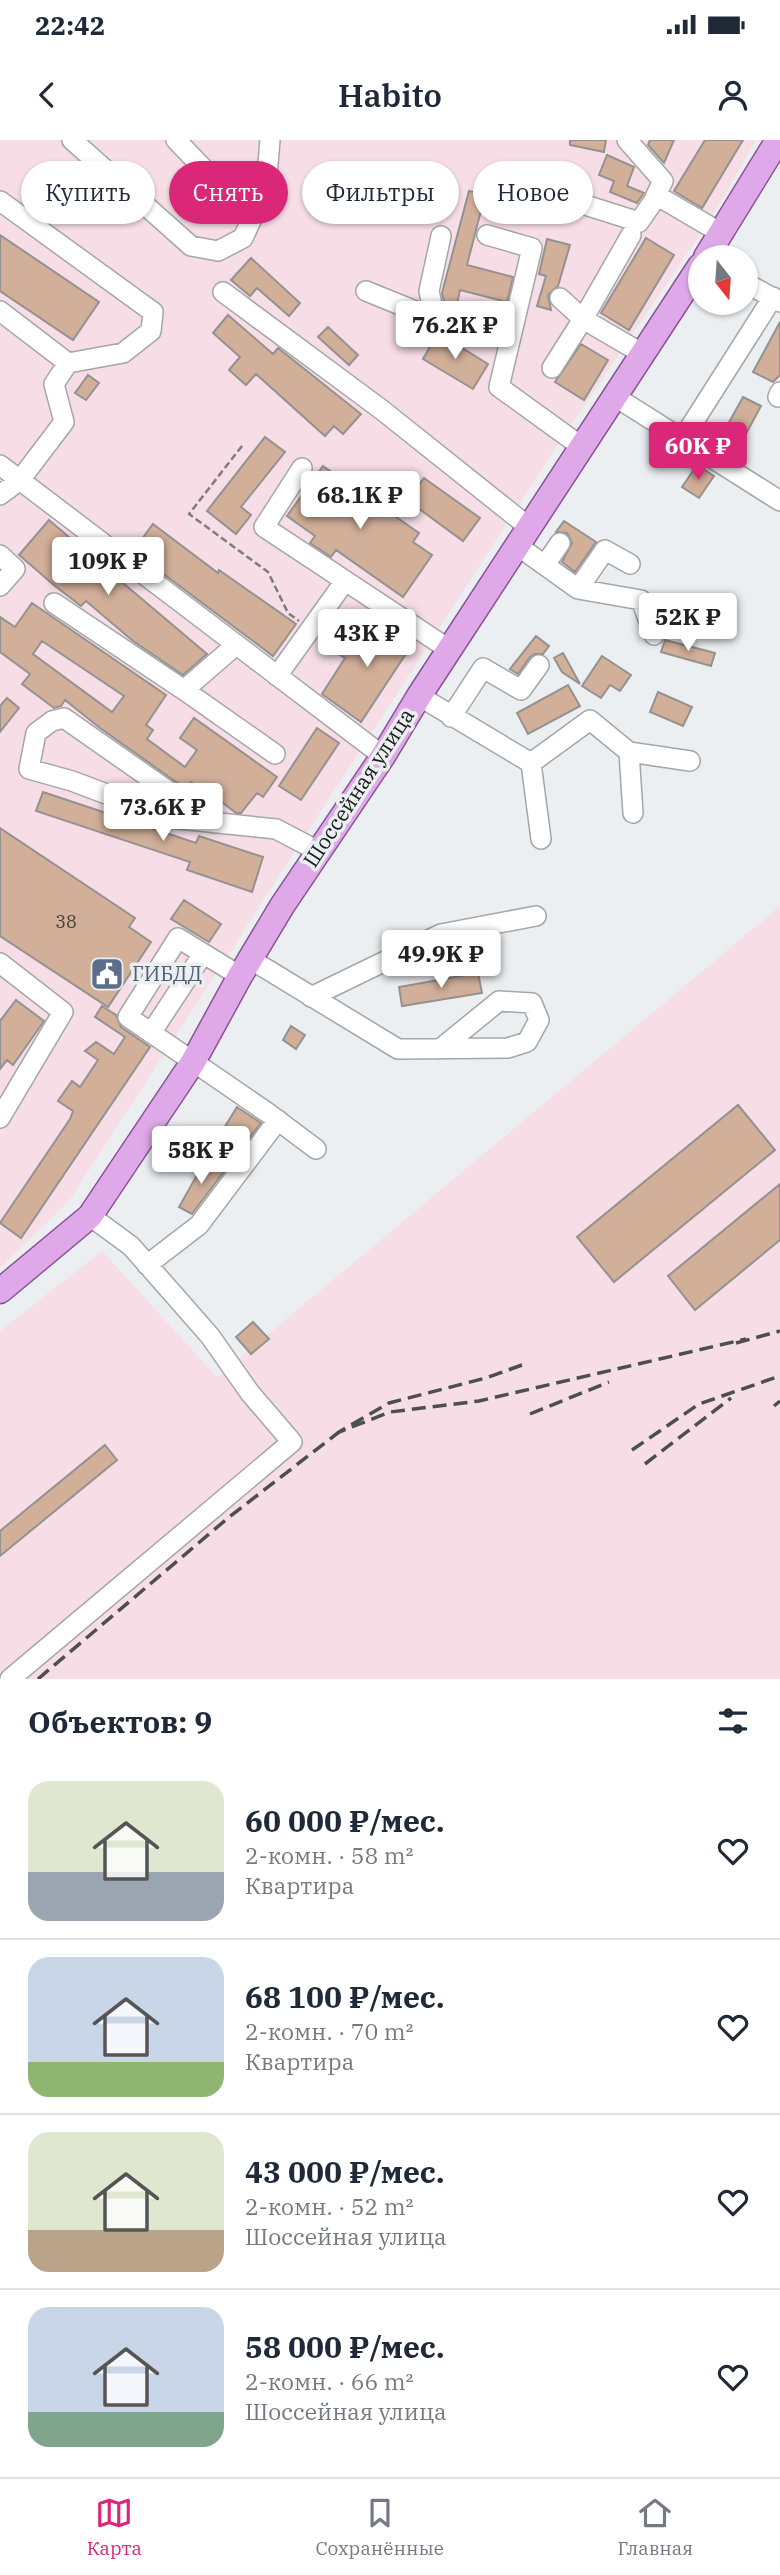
<!DOCTYPE html>
<html lang="ru">
<head>
<meta charset="utf-8">
<style>
  :root { --surface:#fff; --page:#f2f2f3; --text:#1f2937; --muted:#747a83; --line:#e0e1e3; --accent:#db2777 }
  body { margin:0; font-family:"IBM Plex Serif",serif; background:var(--page); color:var(--text); height:100vh; display:flex; flex-direction:column; font-size:26px; white-space:nowrap }
  * { box-sizing:border-box; margin:0 }
  p { font-size:23px; color:var(--muted) }
  .icon { flex:none; width:38px; height:38px; fill:none; stroke:currentColor; stroke-width:2; stroke-linecap:round; stroke-linejoin:round }
  .map { position:relative; height:1539px; overflow:hidden }
  .drawer { display:flex; flex-direction:column; background:var(--surface); flex:1 }
  .drawer>* { flex:none }
  .banner { position:absolute; left:21px; top:21px; width:738px; height:63px; display:flex; gap:14px }
  .needle { width:46px; rotate:163deg }
  .fabs { position:absolute; left:688px; top:105px; display:grid; gap:14px }
  .fabs a { display:grid; place-items:center; width:70px; height:70px; border-radius:50%; background:var(--surface); box-shadow:0 2px 5px #0004; font-size:35px }
  .price { position:absolute; translate:-50% -60px; padding:0 16px; border-radius:7px; background:#fff; color:#222; font-size:23px; line-height:46px; filter:drop-shadow(0 2px 4px #0008) }
  .price::after { content:''; position:absolute; left:50%; top:42px; width:21px; height:16px; margin-left:-10px; background:inherit; clip-path:polygon(0 0,100% 0,50% 100%) }
  .price.current { background:var(--accent); color:#fff }
  ul { padding:0; list-style:none }
  li { display:flex; align-items:center; gap:21px; height:175px; padding:0 28px }
  li+li { border-top:2px solid var(--line) }
  li span { display:grid; place-items:center; flex:none; width:196px; height:140px; border-radius:21px; color:#555 }
  li>.icon { margin-inline-start:auto }
  span .icon { width:84px; height:84px; fill:#fffc; stroke-width:1 }
  li b { font-size:30px }
  h2 { display:flex; justify-content:space-between; align-items:center; height:84px; padding:0 28px; font-size:30px }
  .chip { padding:0 24px; border-radius:32px; background:var(--surface); box-shadow:0 2px 5px #0004; font-size:24px; line-height:63px }
  .chip.current { background:var(--accent); color:#fff }
  .status { display:flex; justify-content:space-between; align-items:center; height:49px; padding:0 35px; background:var(--surface); direction:ltr }
  .status svg { height:19px; fill:currentColor }
  header { display:flex; justify-content:space-between; align-items:center; height:91px; padding:0 28px; background:var(--surface); font-size:32px; font-weight:600 }
  .tab-bar { display:flex; justify-content:space-around; align-items:center; height:98px; border-top:2px solid var(--line); background:var(--surface); font-size:19px; color:var(--muted) }
  .tab-bar a { display:grid; justify-items:center; gap:4px }
  .tab-bar .current { color:var(--accent) }
  .map>svg:first-child { display:block }
  .industrial { fill:#f6dde6 }
  .building { fill:#d2af99; stroke:#949290; stroke-width:2; fill-rule:evenodd }
  .lines { fill:none; stroke-linecap:round; stroke-linejoin:round }
  .minor-casing { stroke:#a4a6a8; stroke-width:22 }
  .major-casing { stroke:#8c5298; stroke-width:27 }
  .path { stroke:#7c7d7f; stroke-width:2.5; stroke-dasharray:7 3.5; stroke-linecap:butt }
  .minor { stroke:#fff; stroke-width:19 }
  .major { stroke:#dfa9e9; stroke-width:24 }
  .rail { stroke:#4c4e4f; stroke-width:3.5; stroke-dasharray:14 7; stroke-linecap:butt }
  .labels { text-anchor:middle; stroke-width:7; stroke-linejoin:round; paint-order:stroke }
  .number-label { font-size:18px; fill:#48403b }
  .street-label { font-size:21px; fill:#1a1b1c; stroke:#eceff1 }
  .service-label { font-size:21px; fill:#4e5e75; stroke:#eceff1; text-anchor:start }
</style>
</head>
<body>
<div class="status"><b>22:42</b><svg viewBox="0 0 49 12"><path d="M0 12V9h3v3zM5 12V6h3v6zM10 12V3h3v9zM15 12V0h3v12zM26 1h20v11H26zM47 4h2v5h-2z"/></svg></div>
<header><svg class="icon" aria-label="back" viewBox="0 0 24 24"><path d="M15 5l-7 7 7 7"/></svg>Habito<svg class="icon" aria-label="person" viewBox="0 0 24 24"><circle cx="12" cy="8" r="4"/><path d="M4 21q1-7 8-7t8 7"/></svg></header>
<div class="map">
<svg width="780" height="1539" viewBox="0 0 780 1539">
  <rect width="100%" height="100%" fill="#eceff1"/>
  <path class="industrial" d="M0 0H756L712 77 555 309 69 1061 0 1128Z
    M780 766V1539H0V1191L102 1111 217 1237Z"/>
  <path class="building" d="M570 0H606L604 12 570 5Z
    M650 0H674L664 23 648 5Z
    M705 0H743L702 68 674 51Z
    M607 15 634 27 627 46 644 53 637 63 610 52 614 41 599 35Z
    M469 51 485 55 467 125 513 137 507 162 460 150 457 164 445 166 442 153Z
    M0 95 99 162 73 200 0 151Z
    M646 98 674 115 629 190 601 173Z
    M547 99 570 105 558 146 548 155 551 170 537 166 546 136 539 134Z
    M251 118 300 163 289 176 257 148 250 156 231 140Z
    M228 175 273 214 278 208 361 274 343 294 334 286 325 296 256 234 246 245 229 230 240 217 213 193Z
    M780 182V235L773 242 753 232Z
    M328 187 358 215 349 225 318 197Z
    M438 193 488 224 473 249 423 219Z
    M581 204 608 220 584 260 555 242Z
    M88 235 99 243 86 260 75 253Z
    M743 257 761 266 746 294 728 284Z
    M265 297 285 312 241 367 251 375 236 394 207 371Z
    M697 325 714 336 699 358 682 347Z
    M323 326 419 393 413 402 432 415 403 457 336 410 331 417 310 403 315 396 287 376Z
    M424 338 480 378 463 401 407 360Z
    M49 380 110 432 207 514 183 535 133 501 86 461 81 466 55 446 19 415Z
    M564 381 596 402 575 432 562 422 572 403 567 393 556 392Z
    M153 384 218 433 219 430 296 484 273 516 133 411Z
    M32 463 166 555 146 585 153 590 147 599 185 627 197 610 180 598 194 578 277 637 263 657 257 653 241 673H236L200 645 198 648 191 642 186 649 100 588 65 560 61 566 54 568 22 544 30 534 0 512V477L15 487ZM42 501 124 556 112 572 33 514Z
    M671 464 712 478 707 491 666 477Z
    M364 471 413 503 361 582 322 554 345 518 335 512 341 503 366 519 379 500 355 485Z
    M536 496 549 506 543 514H535L530 517 518 534 510 529Z
    M665 500 715 513 711 526 661 512Z
    M563 513 580 544 562 532 554 518Z
    M602 516 631 535 620 551 610 545 601 558 582 546Z
    M568 545 580 566 528 594 517 573Z
    M658 552 692 567 683 586 650 572Z
    M7 558 19 568 0 592V566Z
    M317 588 339 603 301 660 279 646Z
    M43 652 196 703 199 696 263 717 252 752 187 730 190 722 36 671Z
    M0 688 135 778 129 787 151 802 108 867 0 796Z
    M184 760 221 784 209 802 171 779Z
    M478 833 482 853 402 866 399 847Z
    M16 860 44 881 13 925 7 920 0 929V881Z
    M102 866 116 875 121 887 150 907 21 1098 0 1083 70 979 73 971 58 961 72 941 80 947 98 920 85 911 96 902 114 914 125 897 95 877Z
    M291 886 305 895 296 909 283 900Z
    M738 965 775 1010 614 1142 577 1097Z
    M237 967 261 983 239 1011 218 998Z
    M206 1019 225 1030 192 1074 179 1067Z
    M780 1044V1100L695 1170 668 1136Z
    M253 1182 269 1199 251 1214 236 1197Z
    M105 1305 117 1320 0 1416V1391Z"/>
  <g class="lines">
    <defs>
      <path id="minor" d="M72 0 191 106 218 111 243 98 266 48 270 0
        M176 0 226 52 266 48
        M627 0 663 41 656 55 721 93
        M497 37 639 82 657 56
        M0 61 153 172 151 191 123 213 68 223
        M487 95 532 108 499 247 582 307
        M631 95 583 179 643 214
        M746 143 780 162
        M366 151 435 179 464 176 511 190
        M223 152 382 270 530 388
        M0 171 68 223 54 244 64 282 20 340 0 355
        M435 179 429 151 441 96
        M552 228 583 179 560 158
        M614 256 780 361
        M778 257 780 252
        M682 300 773 157
        M0 325 383 616
        M302 328 264 387 450 510
        M518 406 578 449 641 460 654 495
        M0 415 15 429 0 446
        M545 425 560 403
        M578 449 605 410 630 424
        M54 463 184 550 236 505
        M277 536 345 441
        M184 550 275 614
        M419 556 531 623 590 580 629 612 633 673
        M451 577 483 528 521 550 539 525
        M629 612 690 621
        M531 623 541 699
        M214 683 64 578 52 581 36 593 29 629 72 641 170 678 276 689 318 711
        M250 819 398 909 508 908 527 902 539 880 532 863 499 861 440 909
        M0 823 63 872 0 978
        M240 836 178 798 128 877 268 973 316 1009
        M311 857 441 794 536 776
        M151 893 203 814
        M147 1125 199 1085 278 980
        M10 1539 292 1302 250 1253 210 1196 131 1106 90 1076"/>
      <path id="major" d="M706 117 778 0
        M0 1151 90 1076 193 922 240 836 282 766 383 616 419 556 700 126"/>
    </defs>
    <use href="#minor" class="minor-casing"/>
    <use href="#major" class="major-casing"/>
    <path class="path" d="M242 306 189 374 268 432 288 473 299 481"/>
    <use href="#minor" class="minor"/>
    <use href="#major" class="major"/>
    <path class="rail" d="M736 1203 780 1191
      M522 1225 486 1238 389 1263 339 1292 390 1272 479 1261 746 1199
      M774 1266 780 1261
      M530 1274 609 1242
      M632 1310 699 1264 780 1236
      M645 1324 731 1258
      M38 1539 228 1378 339 1292"/>
  </g>
  <defs>
    <symbol id="civic-square" viewBox="-11 -11 22 22"><rect x="-9" y="-9" width="18" height="18" rx="4" fill="#5c6f8a" stroke="#eceff1"/><path d="M-.6-6.5H3V-4.5H.6V-3L4-1V1h2V6H-6V1h2V-1L-.6-3ZM-1.2 2.5V6h2.4V2.5Z" fill="#fff"/></symbol>
  </defs>
  <g fill-rule="evenodd">
    <use href="#civic-square" x="88" y="815" width="38" height="38"/>
  </g>
  <g class="labels">
    <g class="number-label">
      <text x="66" y="788">38</text>
    </g>
    <g class="street-label">
      <text transform="translate(359 648) rotate(-57)" y="7">Шоссейная улица</text>
    </g>
    <g class="service-label">
      <text x="132" y="841">ГИБДД</text>
    </g>
  </g>
</svg>
<div class="fabs">
<a><svg class="needle" viewBox="-14 -14 28 28"><path d="M0-13l5 13h-10z" fill="#e53935"/><path d="M0 13l5-13h-10z" fill="#747a83"/></svg></a>
</div>
<b class="price" style="left:455px;top:221px">76.2K ₽</b>
<b class="price current" style="left:698px;top:342px">60K ₽</b>
<b class="price" style="left:360px;top:391px">68.1K ₽</b>
<b class="price" style="left:108px;top:457px">109K ₽</b>
<b class="price" style="left:688px;top:513px">52K ₽</b>
<b class="price" style="left:367px;top:529px">43K ₽</b>
<b class="price" style="left:163px;top:703px">73.6K ₽</b>
<b class="price" style="left:441px;top:850px">49.9K ₽</b>
<b class="price" style="left:201px;top:1046px">58K ₽</b>
<div class="banner">
<a class="chip">Купить</a>
<a class="chip current">Снять</a>
<a class="chip">Фильтры</a>
<a class="chip">Новое</a>
</div>
</div>
<section class="drawer">
<h2>Объектов: 9<svg class="icon" aria-label="filters" viewBox="0 0 24 24"><path d="M4 7h16M4 17h16"/><circle cx="9" cy="7" r="2"/><circle cx="15" cy="17" r="2"/></svg></h2>
<ul>
<li><span style="background:linear-gradient(#dfe7d0 65%,#9aa5b1 0)"><svg class="icon" aria-label="home" viewBox="0 0 24 24"><path d="M3 11l9-7 9 7M6 9v11h12V9"/></svg></span><div><b>60 000 ₽/мес.</b><p>2-комн. · 58 m²</p><p>Квартира</p></div><svg class="icon" aria-label="heart" viewBox="0 0 24 24"><path d="M12 20l-8-8c-3-5 5-10 8-4 3-6 11-1 8 4z"/></svg></li>
<li><span style="background:linear-gradient(#c9d6e8 75%,#8fb573 0)"><svg class="icon" aria-label="home" viewBox="0 0 24 24"><path d="M3 11l9-7 9 7M6 9v11h12V9"/></svg></span><div><b>68 100 ₽/мес.</b><p>2-комн. · 70 m²</p><p>Квартира</p></div><svg class="icon" aria-label="heart" viewBox="0 0 24 24"><path d="M12 20l-8-8c-3-5 5-10 8-4 3-6 11-1 8 4z"/></svg></li>
<li><span style="background:linear-gradient(#dfe7d0 70%,#b9a48a 0)"><svg class="icon" aria-label="home" viewBox="0 0 24 24"><path d="M3 11l9-7 9 7M6 9v11h12V9"/></svg></span><div><b>43 000 ₽/мес.</b><p>2-комн. · 52 m²</p><p>Шоссейная улица</p></div><svg class="icon" aria-label="heart" viewBox="0 0 24 24"><path d="M12 20l-8-8c-3-5 5-10 8-4 3-6 11-1 8 4z"/></svg></li>
<li><span style="background:linear-gradient(#c9d6e8 75%,#7fa58c 0)"><svg class="icon" aria-label="home" viewBox="0 0 24 24"><path d="M3 11l9-7 9 7M6 9v11h12V9"/></svg></span><div><b>58 000 ₽/мес.</b><p>2-комн. · 66 m²</p><p>Шоссейная улица</p></div><svg class="icon" aria-label="heart" viewBox="0 0 24 24"><path d="M12 20l-8-8c-3-5 5-10 8-4 3-6 11-1 8 4z"/></svg></li>
</ul>
</section>
<nav class="tab-bar">
<a class="current"><svg class="icon" aria-label="map" viewBox="0 0 24 24"><path d="M3 6l6-2 6 2 6-2v14l-6 2-6-2-6 2zM9 4v14M15 6v14"/></svg>Карта</a>
<a><svg class="icon" aria-label="saved" viewBox="0 0 24 24"><path d="M7 4h10v16l-5-4-5 4z"/></svg>Сохранённые</a>
<a><svg class="icon" aria-label="home" viewBox="0 0 24 24"><path d="M3 11l9-7 9 7M6 9v11h12V9"/></svg>Главная</a>
</nav>
</body>
</html>
